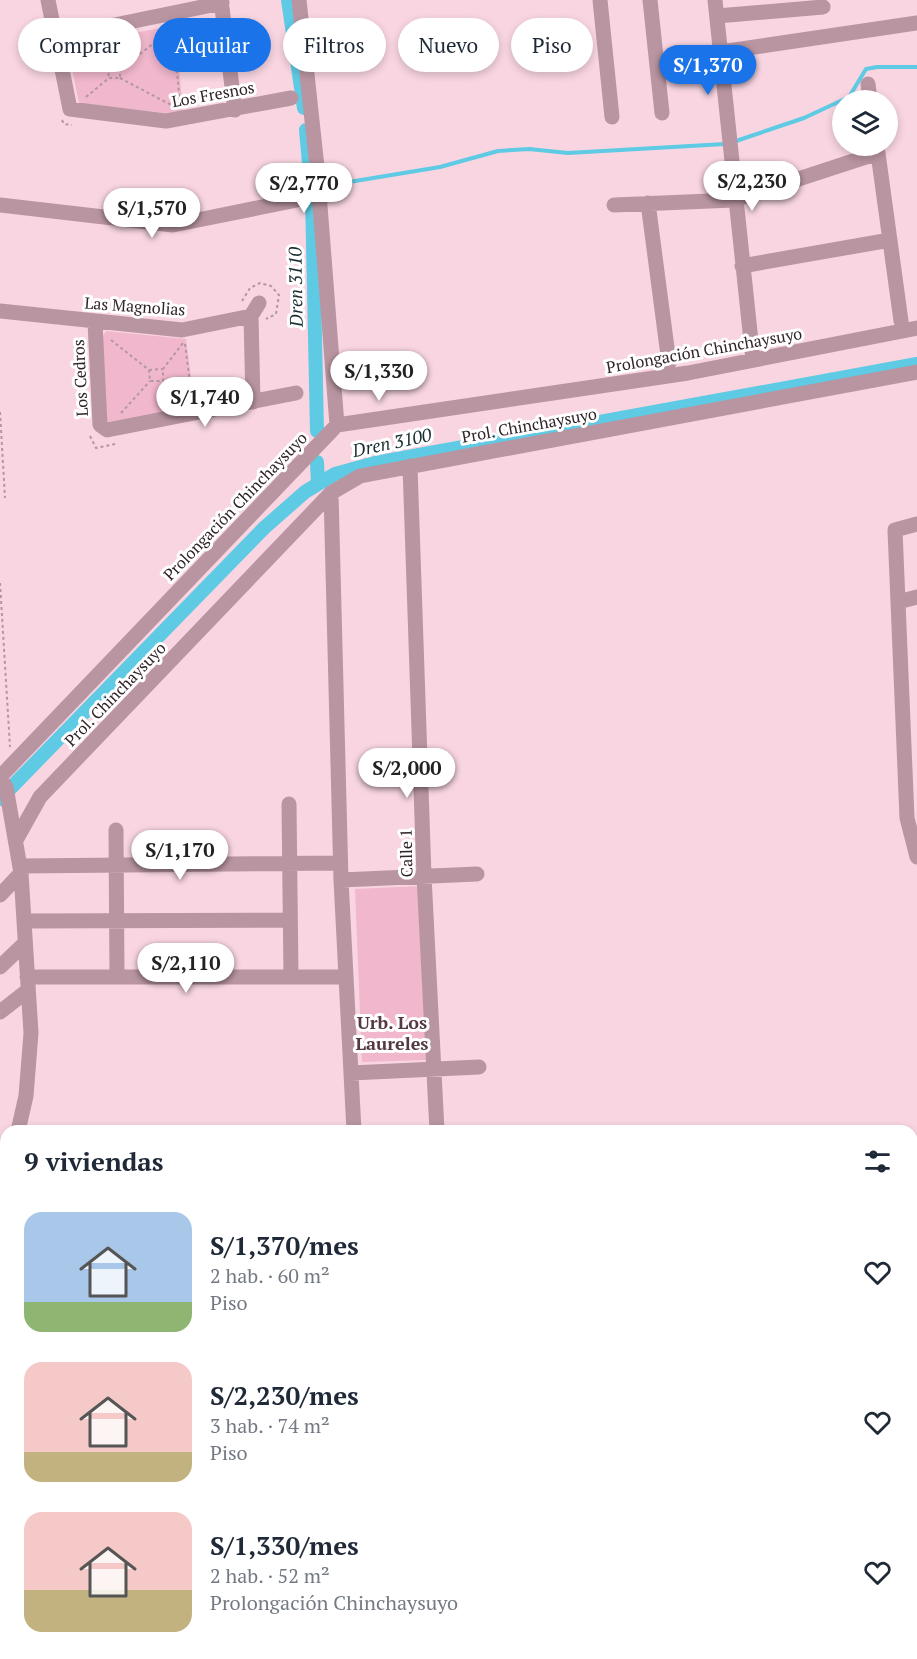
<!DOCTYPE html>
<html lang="es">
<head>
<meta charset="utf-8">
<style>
  :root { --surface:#fff; --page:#f6f6f7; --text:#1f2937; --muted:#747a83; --accent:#1a73e8 }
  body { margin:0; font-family:"PT Serif",serif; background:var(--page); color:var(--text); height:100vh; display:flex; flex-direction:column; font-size:22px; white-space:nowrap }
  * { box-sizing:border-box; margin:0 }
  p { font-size:20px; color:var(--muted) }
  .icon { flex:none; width:33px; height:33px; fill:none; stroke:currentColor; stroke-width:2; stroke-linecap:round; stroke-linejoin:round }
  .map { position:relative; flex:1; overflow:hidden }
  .side { position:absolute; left:0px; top:1125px; width:918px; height:534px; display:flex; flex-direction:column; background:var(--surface); border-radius:18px 18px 0 0; box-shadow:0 3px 9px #0003 }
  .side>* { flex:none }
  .hud { position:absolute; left:18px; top:18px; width:600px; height:54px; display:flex; gap:12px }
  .fabs { position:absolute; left:832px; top:90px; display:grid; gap:12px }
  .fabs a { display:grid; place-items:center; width:66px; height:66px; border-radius:50%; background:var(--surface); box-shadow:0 3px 9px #0003; font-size:30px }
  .price { position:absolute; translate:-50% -51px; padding:0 14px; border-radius:21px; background:#fff; color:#222; font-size:20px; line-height:39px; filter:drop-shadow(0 2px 3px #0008) }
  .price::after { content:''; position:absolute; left:50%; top:36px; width:18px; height:14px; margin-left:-9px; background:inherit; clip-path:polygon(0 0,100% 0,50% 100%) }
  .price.on { background:var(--accent); color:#fff }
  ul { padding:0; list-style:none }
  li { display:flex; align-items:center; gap:18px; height:150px; padding:0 24px }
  li span { display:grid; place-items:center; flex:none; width:168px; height:120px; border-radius:18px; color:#555 }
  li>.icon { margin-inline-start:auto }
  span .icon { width:72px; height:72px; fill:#fffc; stroke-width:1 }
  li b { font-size:26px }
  h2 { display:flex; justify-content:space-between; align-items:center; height:72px; padding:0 24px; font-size:26px }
  .chip { padding:0 21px; border-radius:27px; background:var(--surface); box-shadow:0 3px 9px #0003; font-size:21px; line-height:54px }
  .chip.on { background:var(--accent); color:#fff }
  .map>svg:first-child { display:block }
  .green { fill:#f1b7cc }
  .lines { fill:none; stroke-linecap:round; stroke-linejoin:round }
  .stream { stroke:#5ecae3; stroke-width:4 }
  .canal { stroke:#5ecae3; stroke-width:14 }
  .path { stroke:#b297a1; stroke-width:2; stroke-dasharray:3 3; stroke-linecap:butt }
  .minor { stroke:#b995a1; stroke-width:15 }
  .labels { text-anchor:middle; stroke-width:6; stroke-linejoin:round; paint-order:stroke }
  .street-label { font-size:16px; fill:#302328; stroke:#fff }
  .water-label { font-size:18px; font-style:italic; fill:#192c31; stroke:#fff }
  .neighbourhood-label { font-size:18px; font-weight:bold; fill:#543842; stroke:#fff }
</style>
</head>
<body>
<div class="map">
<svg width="917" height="1659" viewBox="0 0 917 1659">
  <rect width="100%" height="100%" fill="#f8d5e1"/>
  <path class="green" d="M175 25 183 111 164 113 79 103 68 49 70 46Z
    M106 331 186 339 195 409 112 427 107 421 102 338Z
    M420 886 426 1060 362 1062 355 889Z
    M148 1653H609L611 1659H150Z"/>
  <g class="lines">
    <path class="stream" d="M733 142 804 118 849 97 866 69 877 67H917
      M337 184 440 167 498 151 529 149 568 153 725 144"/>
    <path class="canal" d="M288 0 304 108
      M306 130 312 196 317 431
      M317 462 318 484
      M0 799 264 528 305 492 318 484 335 474 375 463 917 364"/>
    <path class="path" d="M173 28 180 104
      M72 51 108 70
      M121 69 173 28
      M120 78 173 106
      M86 97 109 78H120V69L114 67 108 70 109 78
      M62 120 64 124 72 125
      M242 301 250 288 260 283 271 286 279 295 276 314 266 319
      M111 340 149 370 150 381H163V369L183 343
      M185 344 192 398
      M149 370 163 369
      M163 381 187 399
      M0 412 5 498
      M121 413 150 381
      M90 436 96 448 115 444
      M0 583 10 747"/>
    <path class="minor" d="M48 0 70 109 166 121 291 98
      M221 0 235 110
      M299 0 317 167 337 425
      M600 0 612 117
      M650 0 662 113
      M715 0 753 360
      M717 16 823 7
      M56 37 222 3
      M721 52 917 23
      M868 84 870 100
      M877 146 901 321
      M648 203 669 363
      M0 205 173 225 302 199
      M614 205 734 200 878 153
      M742 266 890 240
      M0 311 182 330 251 316 259 303
      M251 316 253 402
      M95 322 100 425 107 430 296 393
      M410 466 424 876 437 1131
      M331 493 341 880 354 1131
      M917 524 895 530 907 818 917 857
      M898 602 917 597
      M0 777 337 425 688 373 917 328
      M0 778 6 787 21 873 31 1033 26 1096 18 1131
      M289 804 291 977
      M116 830 117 977
      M16 840 40 797 331 493 360 476 917 372
      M20 866 340 863
      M341 880 477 874
      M0 895 21 873
      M24 921 290 920
      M0 967 25 943
      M27 977H346
      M0 1012 27 991
      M351 1073 479 1067
      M6 1175V1212
      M912 1476 917 1475
      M3 1515 6 1513
      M18 1653 19 1659
      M136 1653 137 1659
      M234 1653 237 1659
      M790 1653 792 1659
      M65 1659 70 1653"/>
  </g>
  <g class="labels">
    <g class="street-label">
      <text transform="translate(213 94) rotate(-10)" y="6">Los Fresnos</text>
      <text transform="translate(135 306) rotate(4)" y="6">Las Magnolias</text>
      <text transform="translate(704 350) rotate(-10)" y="6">Prolongación Chinchaysuyo</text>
      <text transform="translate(80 378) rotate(-93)" y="6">Los Cedros</text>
      <text transform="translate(529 425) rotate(-10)" y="6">Prol. Chinchaysuyo</text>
      <text transform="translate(235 506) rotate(-46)" y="6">Prolongación Chinchaysuyo</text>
      <text transform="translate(115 694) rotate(-46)" y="6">Prol. Chinchaysuyo</text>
      <text transform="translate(406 853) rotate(-91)" y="6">Calle 1</text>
    </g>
    <g class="water-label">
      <text transform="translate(296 287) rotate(-91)" y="6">Dren 3110</text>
      <text transform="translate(392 443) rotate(-12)" y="6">Dren 3100</text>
    </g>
    <g class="neighbourhood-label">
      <text x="392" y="1029">Urb. Los<tspan x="392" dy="21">Laureles</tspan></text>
    </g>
  </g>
</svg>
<div class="fabs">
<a><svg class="icon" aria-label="layers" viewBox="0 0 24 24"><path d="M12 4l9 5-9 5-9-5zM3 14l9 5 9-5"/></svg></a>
</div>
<b class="price on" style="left:708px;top:96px">S/1,370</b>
<b class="price" style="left:752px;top:212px">S/2,230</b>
<b class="price" style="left:304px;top:214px">S/2,770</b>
<b class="price" style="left:152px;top:239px">S/1,570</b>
<b class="price" style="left:379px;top:402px">S/1,330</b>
<b class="price" style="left:205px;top:428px">S/1,740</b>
<b class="price" style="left:407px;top:799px">S/2,000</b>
<b class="price" style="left:180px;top:881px">S/1,170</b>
<b class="price" style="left:186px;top:994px">S/2,110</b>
<div class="hud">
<a class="chip">Comprar</a>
<a class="chip on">Alquilar</a>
<a class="chip">Filtros</a>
<a class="chip">Nuevo</a>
<a class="chip">Piso</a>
</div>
<section class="side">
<h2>9 viviendas<svg class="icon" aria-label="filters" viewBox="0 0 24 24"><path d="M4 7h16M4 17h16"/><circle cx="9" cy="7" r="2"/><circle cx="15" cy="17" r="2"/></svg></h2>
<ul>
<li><span style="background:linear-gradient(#a9c7e8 75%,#8fb573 0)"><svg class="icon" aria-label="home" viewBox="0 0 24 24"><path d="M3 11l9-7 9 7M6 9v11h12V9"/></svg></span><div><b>S/1,370/mes</b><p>2 hab. · 60 m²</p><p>Piso</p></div><svg class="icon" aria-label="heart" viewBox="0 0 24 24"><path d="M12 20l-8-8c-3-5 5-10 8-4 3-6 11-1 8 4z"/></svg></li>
<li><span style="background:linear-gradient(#f6c9c9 75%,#c2b280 0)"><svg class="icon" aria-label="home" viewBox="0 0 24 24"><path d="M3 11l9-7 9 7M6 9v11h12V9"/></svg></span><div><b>S/2,230/mes</b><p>3 hab. · 74 m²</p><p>Piso</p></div><svg class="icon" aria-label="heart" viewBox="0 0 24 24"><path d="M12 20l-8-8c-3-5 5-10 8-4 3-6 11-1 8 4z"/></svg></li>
<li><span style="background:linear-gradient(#f6c9c9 65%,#c2b280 0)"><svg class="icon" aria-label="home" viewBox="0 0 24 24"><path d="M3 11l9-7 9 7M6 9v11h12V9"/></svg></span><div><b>S/1,330/mes</b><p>2 hab. · 52 m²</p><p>Prolongación Chinchaysuyo</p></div><svg class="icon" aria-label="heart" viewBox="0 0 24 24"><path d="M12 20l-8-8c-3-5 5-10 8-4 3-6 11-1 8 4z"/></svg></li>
</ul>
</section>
</div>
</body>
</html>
